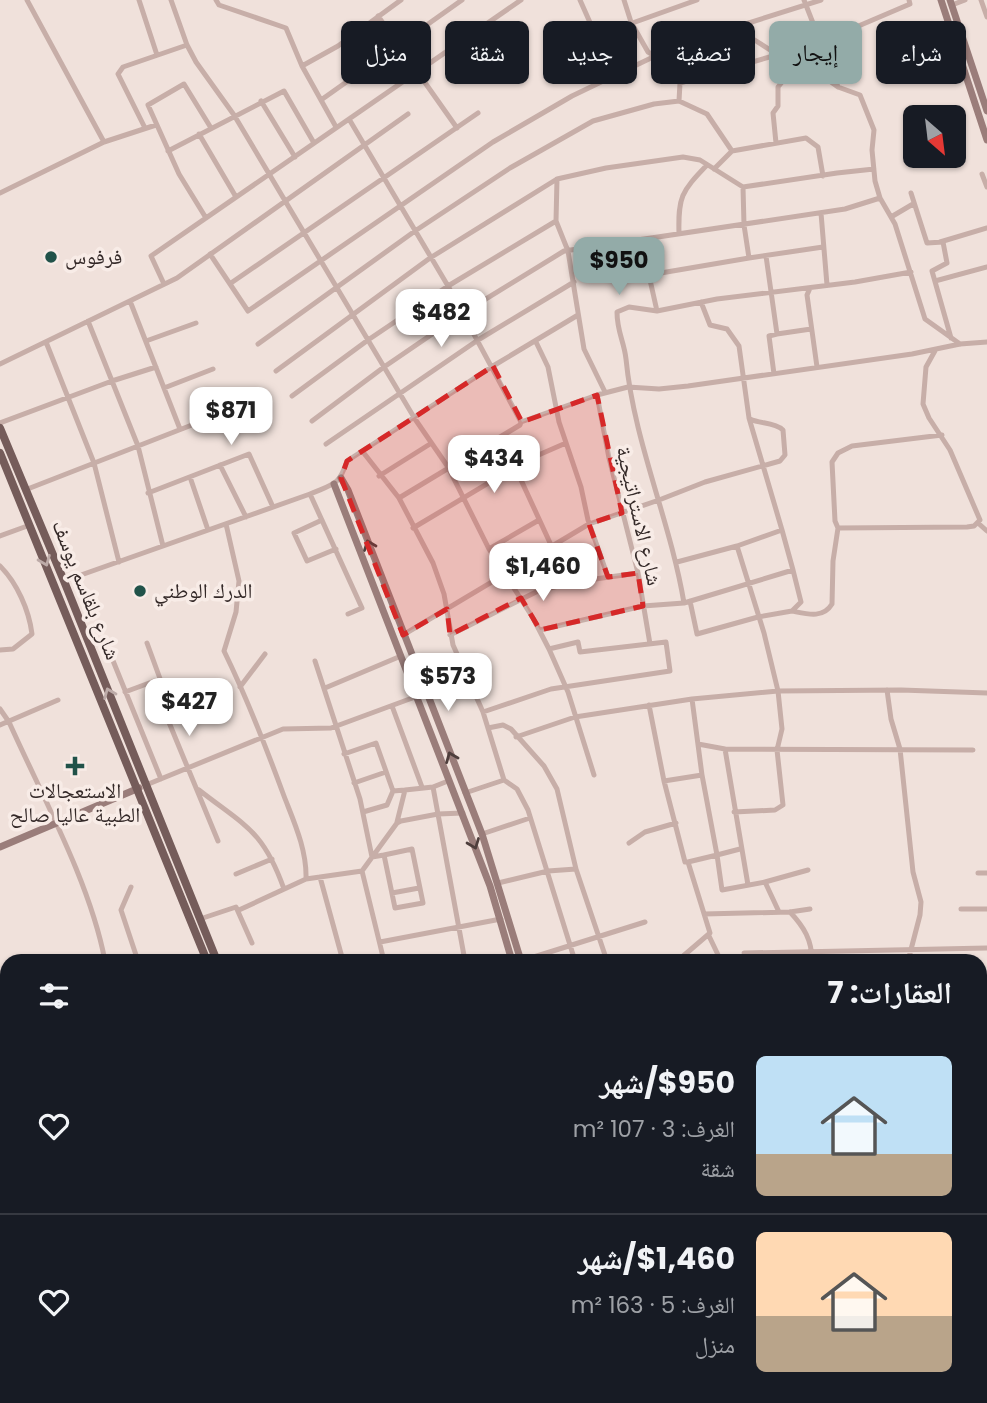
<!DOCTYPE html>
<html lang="ar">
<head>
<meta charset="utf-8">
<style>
  :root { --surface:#171b24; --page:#242831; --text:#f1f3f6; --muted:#9ea1a6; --line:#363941; --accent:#93aba8 }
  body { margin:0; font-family:Poppins,"Noto Naskh Arabic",sans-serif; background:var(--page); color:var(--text); direction:rtl; height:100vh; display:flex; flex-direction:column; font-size:26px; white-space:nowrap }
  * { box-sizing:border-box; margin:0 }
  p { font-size:23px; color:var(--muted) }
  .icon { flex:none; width:38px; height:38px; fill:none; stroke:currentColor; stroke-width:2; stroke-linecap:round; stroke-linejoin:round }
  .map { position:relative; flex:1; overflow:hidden; direction:ltr }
  .drawer { position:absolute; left:0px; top:954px; width:987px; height:450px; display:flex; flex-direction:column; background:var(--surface); border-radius:21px 21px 0 0; box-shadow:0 2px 5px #0004; direction:rtl }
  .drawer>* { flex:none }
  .hud { position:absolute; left:21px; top:21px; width:945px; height:63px; direction:rtl; display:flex; gap:14px }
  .needle { width:46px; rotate:152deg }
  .fabs { position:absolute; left:903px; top:105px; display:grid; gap:14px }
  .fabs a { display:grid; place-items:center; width:63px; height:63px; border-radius:10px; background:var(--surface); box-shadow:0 2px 5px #0004; font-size:35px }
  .price { position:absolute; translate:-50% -60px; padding:0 16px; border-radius:14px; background:#fff; color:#222; font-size:23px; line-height:46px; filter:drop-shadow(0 2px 4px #0008) }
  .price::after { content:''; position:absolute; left:50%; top:42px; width:21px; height:16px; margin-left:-10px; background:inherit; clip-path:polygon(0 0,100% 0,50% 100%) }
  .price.current { background:var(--accent); color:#111 }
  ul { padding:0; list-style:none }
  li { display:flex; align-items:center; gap:21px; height:175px; padding:0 35px }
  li+li { border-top:2px solid var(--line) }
  li span { display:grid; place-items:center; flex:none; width:196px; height:140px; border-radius:10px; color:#555 }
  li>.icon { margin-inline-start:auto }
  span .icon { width:84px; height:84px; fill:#fffc; stroke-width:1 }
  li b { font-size:30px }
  h2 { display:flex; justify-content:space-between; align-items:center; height:84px; padding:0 35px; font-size:30px }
  .tag { padding:0 24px; border-radius:10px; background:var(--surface); box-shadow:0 2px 5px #0004; font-size:24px; line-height:63px }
  .tag.current { background:var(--accent); color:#111 }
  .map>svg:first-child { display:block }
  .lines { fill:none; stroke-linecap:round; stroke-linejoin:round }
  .street { stroke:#c7aea8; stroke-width:5 }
  .secondary { stroke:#9a7d7a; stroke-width:7 }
  .primary { stroke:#755c5a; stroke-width:8 }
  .oneway { stroke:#4e3e3c }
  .oneway2 { stroke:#bdaba8 }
  .marked { fill:#d62828; fill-opacity:0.2; stroke:#d62828; stroke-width:5; stroke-dasharray:14 9; stroke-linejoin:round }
  .poi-dot { fill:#215249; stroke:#f8ece7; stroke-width:2.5 }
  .labels { text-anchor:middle; stroke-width:7; stroke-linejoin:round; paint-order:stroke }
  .poi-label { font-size:21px; fill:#342928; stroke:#f8ece7; text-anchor:start }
  .street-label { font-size:21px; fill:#342928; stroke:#f8ece7 }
</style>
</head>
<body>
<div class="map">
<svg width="987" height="1403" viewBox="0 0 987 1403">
  <rect width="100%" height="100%" fill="#f0e1db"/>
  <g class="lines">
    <path class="street" d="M27 0 104 142
      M139 0 157 55
      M171 0 187 45 196 62 234 115 415 419 448 467 489 549 533 618 549 649 568 692 594 775
      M216 0 219 5 286 28 302 66 336 127
      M580 0 596 36 697 0
      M624 0 631 22 648 52 675 67 686 81
      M804 0 838 87 860 95 874 130 872 150 875 181 880 198 895 224 925 319 960 344
      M981 0 987 17
      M952 5 965 0
      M378 16 457 128
      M746 24 753 39 778 55 800 60 838 87
      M302 66 338 46 401 0
      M321 100 462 0
      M261 101 295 157
      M679 101 707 114 732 151 806 138 818 147 823 176
      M349 119 448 286 521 422 520 425 399 498
      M145 128 118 74 123 67 187 45
      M199 134 236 197
      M776 143 773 113 778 106V87L800 60
      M168 151 284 91 314 143
      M714 169 732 151
      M982 174 987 187
      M557 179 556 221 568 251 584 349 605 392
      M0 193 104 142 156 125
      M911 193 927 243 943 242 947 263 932 271 951 338
      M821 213 827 285
      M891 217 913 204
      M206 218 179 174 148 105 184 84 211 128
      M679 234C678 197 681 192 707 165
      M641 240 657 311
      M940 242 987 228
      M210 254 248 311 493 142 572 96 676 46 821 0
      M766 256 777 334 811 329
      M749 258 823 247
      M649 275 749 258 744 225 743 187
      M935 281 987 267
      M231 283 478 113
      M164 284 151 256 521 0
      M810 288 807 295 817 367
      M130 301 180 429
      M701 302 710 325 727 329 739 346 749 418 782 530 737 546 764 633 778 691 782 729 777 750 783 805 775 810 734 812
      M88 321 138 446 163 546
      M146 341 196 323
      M46 342 94 463 119 562
      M536 342 548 367 559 422 581 487 588 520 608 577
      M258 344 415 231 510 168 593 121 654 104 679 101 680 83 821 42 910 4 909 0
      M936 349 926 367 923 404 929 418 950 450 980 520 974 526 967 527 838 528 835 521 832 462 838 453 852 446 942 435
      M0 364 177 278 408 114
      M276 371 430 258 557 179 606 168 683 157 700 160 743 187 837 173 874 169
      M774 374 769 336 777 334
      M164 388 213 369
      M597 395 609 458 638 573 650 644
      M292 396 368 340 448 286 556 221
      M312 421 384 367 463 313 564 251 845 209 880 198
      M521 422 597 395 628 387 659 389 688 386 912 354 960 344 987 342
      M0 423 112 381 156 367
      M326 444 478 340 574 282
      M363 452 399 498 433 563 444 594 453 645 483 712 504 780 517 789 528 810 575 961
      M220 465 246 517
      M515 467 551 545
      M379 476 430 444
      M190 477 208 530
      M25 490 233 409 238 425
      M148 493 249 454 273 507
      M310 494 362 608 348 614
      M322 520 294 533 307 561 336 549
      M978 523 987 531
      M226 524 239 581 236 612 224 651C247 698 266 747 284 796 294 822 307 850 306 879
      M413 528 527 460 566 443
      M782 530 793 570
      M0 536 30 525
      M489 549 539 520
      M677 562 737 546
      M0 566C17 583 29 610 32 634L13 649 0 650
      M64 581 310 494C333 484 339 486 347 461L493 366 578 315
      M684 603C670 520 634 442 626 359 624 341 617 332 617 312L629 307 657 311 717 299 855 282 911 272
      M792 611C807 614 823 619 832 604L833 561 838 528
      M540 630 643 606 684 603 793 570 801 602 792 611 758 617 697 634 690 601
      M403 635 589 524 659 500 705 482 780 461 785 455 783 430C774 422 760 424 750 419
      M450 635 538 591 574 582 638 573
      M105 641 161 779
      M147 643 170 706 168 720 218 841
      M315 661 360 799 372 857 384 855
      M240 687 265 654
      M325 688 401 656
      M887 690 891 719 900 749 913 872 921 902 920 915 908 961
      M125 692 160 679
      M649 705 664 781 685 862H688L717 855 702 775 692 699
      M392 706 422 787
      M0 709 9 722C42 796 90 882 105 961
      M483 712 551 689 670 671 666 642 580 652 578 642 549 649
      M0 725 58 700
      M488 728 503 725 511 729 544 766 557 789 576 869 548 871 498 883
      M516 737 575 717 692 699 778 691 901 690 987 693
      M698 744 725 749
      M344 754 376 743 393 791 405 790
      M664 781 702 775
      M354 783 386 772
      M146 785 283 729 331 728 415 697
      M433 787 465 961
      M199 790C245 826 263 830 284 889
      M465 793 504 780
      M363 812 387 805 393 791
      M397 822 405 790 433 787 448 781
      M482 834 530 818
      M629 843 645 832 676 823
      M412 849 423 903 395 908 384 855Z
      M740 849 717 855 722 890 765 882
      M576 869 607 961
      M362 871 384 961
      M978 873H987
      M236 874 272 859
      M320 877 343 961
      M748 885 725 749 973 750
      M131 887 121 910 138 961
      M392 893 419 888
      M961 909H987
      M239 910 306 879 362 871 397 823 401 821 438 814 463 813
      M779 912 765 882 808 870
      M790 912C804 927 812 940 812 961
      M704 914 790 912 810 909
      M200 919 236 907 252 943
      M709 936 721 961
      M380 942 501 919
      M744 953 987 948
      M521 961 645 922
      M681 961 682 957 710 933 688 862
      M980 1003H987
      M980 1066 987 1065
      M0 1128 7 1133
      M980 1246 987 1253
      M980 1255 987 1261
      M980 1287 987 1286
      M113 1396 141 1398
      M179 1396 181 1403
      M492 1396V1403
      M618 1396 619 1403
      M656 1396 657 1403
      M696 1396 697 1403
      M735 1396 736 1403
      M520 1400 560 1396
      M46 1403V1396
      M93 1403V1396
      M312 1403 314 1396"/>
    <path class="secondary" d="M941 0 987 140
      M950 0 987 111
      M341 478 348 490 482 834 521 961
      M334 484 490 886 512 961
      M0 847 139 788
      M0 1028 7 1077
      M980 1136 987 1135
      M980 1141 987 1140
      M2 1147V1403
      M792 1396V1403
      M800 1396 801 1403
      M11 1403V1396"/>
    <path class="primary" d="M0 428 64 581 217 961
      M0 453 207 961
      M387 1396 389 1403
      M397 1396 400 1403"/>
  </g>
  <defs><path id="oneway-chevron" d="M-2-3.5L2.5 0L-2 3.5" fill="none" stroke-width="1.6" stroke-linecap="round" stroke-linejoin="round" transform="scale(1.75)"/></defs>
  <g class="oneway">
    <use href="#oneway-chevron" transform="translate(369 545) rotate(-111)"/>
    <use href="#oneway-chevron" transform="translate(451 757) rotate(-112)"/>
    <use href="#oneway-chevron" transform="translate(474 844) rotate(69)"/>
  </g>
  <g class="oneway2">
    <use href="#oneway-chevron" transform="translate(45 561) rotate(68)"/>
    <use href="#oneway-chevron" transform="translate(109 693) rotate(-112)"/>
  </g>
  <path class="marked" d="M493 366 522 422 597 395 622 513 589 524 608 577 638 573 643 606 540 630 521 598 450 635 447 609 403 635 341 478 347 461Z"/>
  <g class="poi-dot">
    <circle cx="51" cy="257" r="7"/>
    <circle cx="140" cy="591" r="7"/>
    <path d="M71.5 755.5h7v7h7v7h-7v7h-7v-7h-7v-7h7z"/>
  </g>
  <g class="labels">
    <g class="poi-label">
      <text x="65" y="264">فرفوس</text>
      <text x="154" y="598">الدرك الوطني</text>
      <text x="75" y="798" text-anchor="middle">الاستعجالات<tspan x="75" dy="24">الطبية عاليا صالح</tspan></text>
    </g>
    <g class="street-label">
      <text transform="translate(639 516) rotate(77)" y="7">شارع الاستراتيجية</text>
      <text transform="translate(86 590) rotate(68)" y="7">شارع بلقاسم يوسف</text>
    </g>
  </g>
</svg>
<div class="fabs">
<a><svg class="needle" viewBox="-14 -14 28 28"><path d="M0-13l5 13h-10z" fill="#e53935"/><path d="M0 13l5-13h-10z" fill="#9ea1a6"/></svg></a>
</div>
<b class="price current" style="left:619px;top:297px">$950</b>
<b class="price" style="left:441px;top:349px">$482</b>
<b class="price" style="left:231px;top:447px">$871</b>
<b class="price" style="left:494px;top:495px">$434</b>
<b class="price" style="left:543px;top:603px">$1,460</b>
<b class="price" style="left:448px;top:713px">$573</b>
<b class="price" style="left:189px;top:738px">$427</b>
<div class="hud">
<a class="tag">شراء</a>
<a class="tag current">إيجار</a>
<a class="tag">تصفية</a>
<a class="tag">جديد</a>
<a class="tag">شقة</a>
<a class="tag">منزل</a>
</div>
<section class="drawer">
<h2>العقارات: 7<svg class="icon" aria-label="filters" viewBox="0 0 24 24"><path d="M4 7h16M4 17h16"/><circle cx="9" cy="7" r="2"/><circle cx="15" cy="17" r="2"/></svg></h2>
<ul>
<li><span style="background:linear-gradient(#bfe0f5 70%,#b9a48a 0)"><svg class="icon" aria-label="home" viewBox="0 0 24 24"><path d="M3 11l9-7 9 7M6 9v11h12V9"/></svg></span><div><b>$950/شهر</b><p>الغرف: 3 · 107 m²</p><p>شقة</p></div><svg class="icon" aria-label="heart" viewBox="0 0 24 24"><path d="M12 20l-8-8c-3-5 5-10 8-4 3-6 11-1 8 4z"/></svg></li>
<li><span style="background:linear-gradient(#ffd9b3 60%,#b9a48a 0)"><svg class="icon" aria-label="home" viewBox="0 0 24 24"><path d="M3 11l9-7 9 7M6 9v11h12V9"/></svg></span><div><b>$1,460/شهر</b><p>الغرف: 5 · 163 m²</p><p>منزل</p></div><svg class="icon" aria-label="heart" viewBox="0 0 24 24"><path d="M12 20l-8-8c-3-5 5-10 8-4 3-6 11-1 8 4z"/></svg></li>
</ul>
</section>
</div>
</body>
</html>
